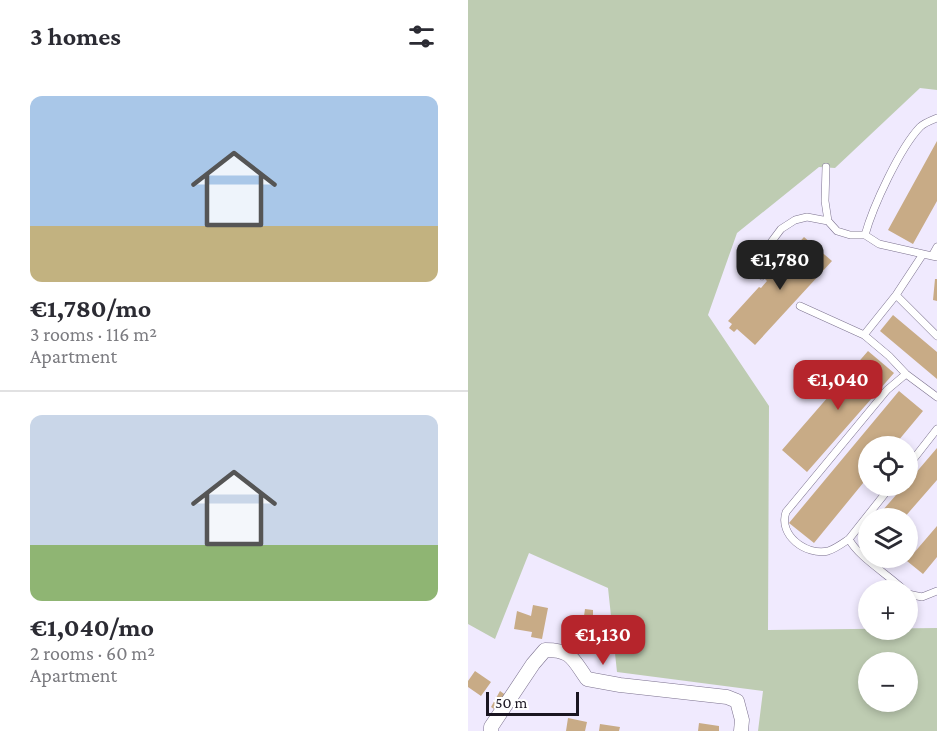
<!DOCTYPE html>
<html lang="en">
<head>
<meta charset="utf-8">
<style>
  :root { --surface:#fff; --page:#f2f2f3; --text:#2b2b33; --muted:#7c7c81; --line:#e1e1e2; --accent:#b6252c }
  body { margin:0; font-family:"Crimson Pro",serif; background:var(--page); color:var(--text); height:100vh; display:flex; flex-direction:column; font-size:22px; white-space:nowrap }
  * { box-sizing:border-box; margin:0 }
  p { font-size:20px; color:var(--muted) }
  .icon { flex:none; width:33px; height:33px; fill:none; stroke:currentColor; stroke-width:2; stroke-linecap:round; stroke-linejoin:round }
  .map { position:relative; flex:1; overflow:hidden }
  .sheet { display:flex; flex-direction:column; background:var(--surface); width:468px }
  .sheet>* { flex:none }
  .buttons { position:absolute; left:390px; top:436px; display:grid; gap:12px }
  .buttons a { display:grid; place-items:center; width:60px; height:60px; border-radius:50%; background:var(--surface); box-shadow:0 3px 9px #0003; font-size:30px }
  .scale { position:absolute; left:18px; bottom:15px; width:93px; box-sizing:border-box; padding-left:6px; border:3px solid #1a1621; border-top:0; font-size:16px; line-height:21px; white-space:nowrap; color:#1a1621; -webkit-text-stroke:4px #fff; paint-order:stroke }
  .price { position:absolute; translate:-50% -51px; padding:0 14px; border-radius:12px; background:var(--accent); color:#fff; font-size:20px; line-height:39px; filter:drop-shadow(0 2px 3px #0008) }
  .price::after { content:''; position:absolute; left:50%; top:36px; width:18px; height:14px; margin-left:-9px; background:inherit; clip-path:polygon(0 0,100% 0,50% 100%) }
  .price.selected { background:#222; color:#fff }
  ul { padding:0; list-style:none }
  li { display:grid; align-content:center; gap:12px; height:318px; padding:0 30px }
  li+li { border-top:2px solid var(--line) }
  li span { display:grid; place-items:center; height:186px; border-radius:12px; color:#555 }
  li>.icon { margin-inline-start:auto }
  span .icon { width:108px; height:108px; fill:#fffc; stroke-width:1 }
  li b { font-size:26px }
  h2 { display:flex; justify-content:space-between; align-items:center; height:72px; padding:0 30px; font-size:26px }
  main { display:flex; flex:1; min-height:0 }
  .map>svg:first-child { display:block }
  .green { fill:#beccb2; fill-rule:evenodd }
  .building { fill:#c8ab86 }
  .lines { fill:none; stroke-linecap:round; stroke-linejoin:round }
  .lane-casing { stroke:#7b718e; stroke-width:8 }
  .street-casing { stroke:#7b718e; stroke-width:15 }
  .lane { stroke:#fff; stroke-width:7 }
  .street { stroke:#fff; stroke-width:14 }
</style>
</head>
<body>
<main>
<section class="sheet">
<h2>3 homes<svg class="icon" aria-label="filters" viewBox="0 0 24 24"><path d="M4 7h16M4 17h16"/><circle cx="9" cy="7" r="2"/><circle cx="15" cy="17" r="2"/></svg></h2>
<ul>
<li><span style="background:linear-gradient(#a9c7e8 70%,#c2b280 0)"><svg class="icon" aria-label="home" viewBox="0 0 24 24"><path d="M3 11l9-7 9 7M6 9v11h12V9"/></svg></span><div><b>€1,780/mo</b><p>3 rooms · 116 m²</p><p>Apartment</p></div></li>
<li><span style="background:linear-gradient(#c9d6e8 70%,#8fb573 0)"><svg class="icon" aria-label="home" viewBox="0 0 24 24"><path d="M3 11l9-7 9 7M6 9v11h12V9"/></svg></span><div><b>€1,040/mo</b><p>2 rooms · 60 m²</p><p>Apartment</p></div></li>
</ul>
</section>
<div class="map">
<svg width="469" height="731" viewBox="0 0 469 731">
  <rect width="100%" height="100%" fill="#f0eafe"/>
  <path class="green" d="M0 0H469V90L452 88 367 168 351 167 269 233 240 315 301 406 300 630 469 628V731H290L295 691 149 672 140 588 61 553 27 639 0 624ZM400 663H440V702H400Z"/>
  <path class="building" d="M469 141V201L445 244 420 230Z
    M336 237 364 261 287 345 269 329 266 332 261 328 264 324 260 321 291 287 293 288 299 281 297 279Z
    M467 279H469V301L465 300Z
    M425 315 469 352V379L412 331Z
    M400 351 426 373 339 472 314 450Z
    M431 391 455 411 425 447H400V477L346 543 321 523Z
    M469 448V480L435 519H407L436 486H440V482Z
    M469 526V557L455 574 439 561Z
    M65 605 80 608 74 639 63 637 64 632 46 629 49 611 63 616Z
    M117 609 125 610V617H130L128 651 107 649 111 615 116 616Z
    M7 671 23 682 13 696 0 687V681Z
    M32 691 39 696 29 711 23 707Z
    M100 718 119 722 117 731H98Z
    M231 723 251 726V731H230Z
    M132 724 152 727 151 731H131Z"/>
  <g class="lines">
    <defs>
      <path id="lane" d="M358 167 357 201 360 221 369 231 382 235H397L411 244 455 254
        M397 235C405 206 432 148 452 127 456 123 464 120 469 118
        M464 256 469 247
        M469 257 455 254 428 295 396 335 421 356 438 374 469 397
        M294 276 289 271V261L313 229 327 220 339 217 360 221
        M428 295 469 336
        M332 306 396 335
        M440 466 469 429
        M423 486 381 539C390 557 421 575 437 591
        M381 539C375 543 367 549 360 551 338 556 310 535 318 512L419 390 438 374
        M440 594 454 597 469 591"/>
      <path id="street" d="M23 731V727L65 664 77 650C104 650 104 658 119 679L152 685 259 697 269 701 274 720 273 731"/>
    </defs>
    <use href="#lane" class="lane-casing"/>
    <use href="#street" class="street-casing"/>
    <use href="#lane" class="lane"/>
    <use href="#street" class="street"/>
  </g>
</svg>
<div class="buttons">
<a><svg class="icon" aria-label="locate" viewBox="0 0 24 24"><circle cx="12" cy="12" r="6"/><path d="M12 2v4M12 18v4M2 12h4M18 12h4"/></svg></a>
<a><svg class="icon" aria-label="layers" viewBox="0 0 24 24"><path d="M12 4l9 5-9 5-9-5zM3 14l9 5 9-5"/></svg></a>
<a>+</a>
<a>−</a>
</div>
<div class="scale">50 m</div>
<b class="price selected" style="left:312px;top:291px">€1,780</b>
<b class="price" style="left:370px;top:411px">€1,040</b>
<b class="price" style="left:135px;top:666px">€1,130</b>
</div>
</main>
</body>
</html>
